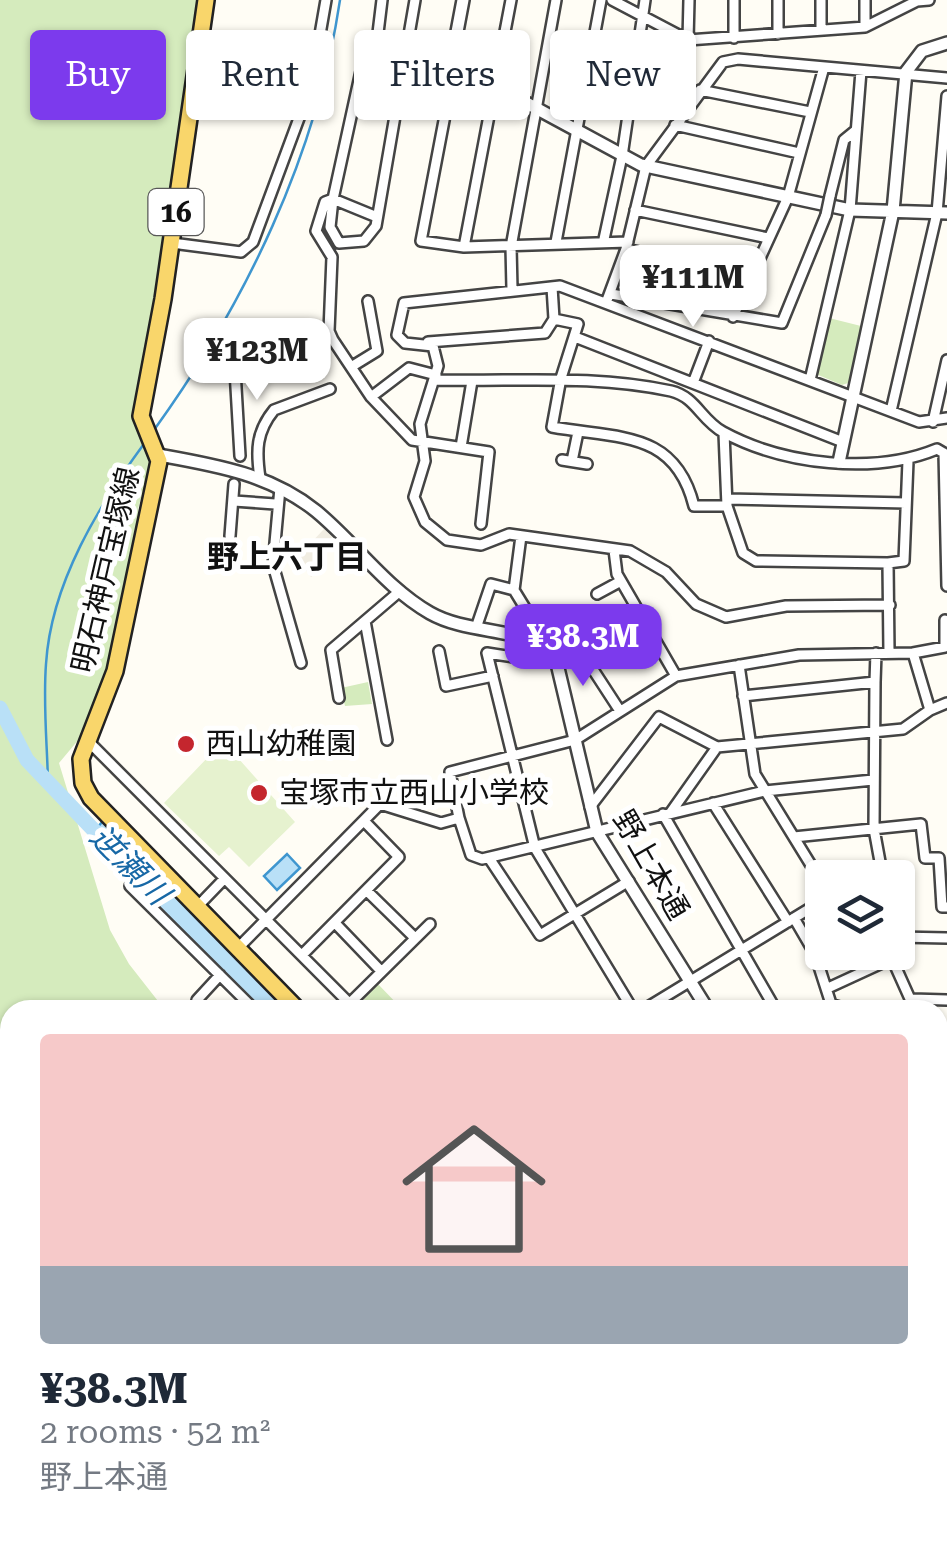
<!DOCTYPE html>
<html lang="en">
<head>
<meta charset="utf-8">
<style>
  :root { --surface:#fff; --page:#f6f6f7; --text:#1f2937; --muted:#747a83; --line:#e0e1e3; --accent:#7c3aed }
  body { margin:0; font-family:"Roboto Serif","Noto Sans JP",serif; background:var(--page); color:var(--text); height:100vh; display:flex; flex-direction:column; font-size:38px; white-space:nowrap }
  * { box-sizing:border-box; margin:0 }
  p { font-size:32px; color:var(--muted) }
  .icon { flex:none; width:55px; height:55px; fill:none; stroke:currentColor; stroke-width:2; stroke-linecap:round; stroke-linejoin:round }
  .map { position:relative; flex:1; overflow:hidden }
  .details { position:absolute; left:0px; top:1000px; width:948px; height:550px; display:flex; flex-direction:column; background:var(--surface); border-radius:30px 30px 0 0; box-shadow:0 2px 8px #0004 }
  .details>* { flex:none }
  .guide { position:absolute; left:30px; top:30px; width:888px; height:90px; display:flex; gap:20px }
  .fabs { position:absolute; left:805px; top:860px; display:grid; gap:20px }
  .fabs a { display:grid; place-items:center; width:110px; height:110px; border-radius:10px; background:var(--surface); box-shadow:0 2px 8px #0004; font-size:50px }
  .price { position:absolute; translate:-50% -85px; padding:0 22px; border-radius:20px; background:#fff; color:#222; font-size:32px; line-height:65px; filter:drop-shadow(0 2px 5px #0008) }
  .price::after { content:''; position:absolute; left:50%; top:60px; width:30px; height:22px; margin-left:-15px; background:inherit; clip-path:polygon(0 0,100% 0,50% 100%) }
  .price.active { background:var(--accent); color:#fff }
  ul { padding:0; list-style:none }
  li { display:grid; align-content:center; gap:20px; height:530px; padding:0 40px }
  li+li { border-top:2px solid var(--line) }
  li span { display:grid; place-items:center; height:310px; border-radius:10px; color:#555 }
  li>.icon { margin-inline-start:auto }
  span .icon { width:180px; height:180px; fill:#fffc; stroke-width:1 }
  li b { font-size:42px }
  .pill { padding:0 35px; border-radius:10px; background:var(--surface); box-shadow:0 2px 8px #0004; font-size:35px; line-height:90px }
  .pill.active { background:var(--accent); color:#fff }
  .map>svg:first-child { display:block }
  .green { fill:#d5ebbd }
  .pitch { fill:#e6f2cf }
  .plaza { fill:#f1ede2 }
  .water { fill:#b9e0f7; stroke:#3f96cf; stroke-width:2.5 }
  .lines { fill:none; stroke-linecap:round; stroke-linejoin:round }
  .stream { stroke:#3f96cf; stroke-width:2.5 }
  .river { stroke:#b9e0f7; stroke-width:15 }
  .minor-casing { stroke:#444; stroke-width:14 }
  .tertiary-casing { stroke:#444; stroke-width:16 }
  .primary-casing { stroke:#222; stroke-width:20 }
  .minor { stroke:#fff; stroke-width:9 }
  .tertiary { stroke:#fff; stroke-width:11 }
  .primary { stroke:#f9d66b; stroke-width:15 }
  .minor-bridge-casing { stroke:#444; stroke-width:14; stroke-linecap:butt }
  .minor-bridge { stroke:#fff; stroke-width:9 }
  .poi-dot { fill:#c4262e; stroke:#fff; stroke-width:4 }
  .labels { text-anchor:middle; stroke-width:10; stroke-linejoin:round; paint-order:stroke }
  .shield { fill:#fff; stroke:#585858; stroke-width:2.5 }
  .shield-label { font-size:28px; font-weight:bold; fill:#111 }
  .street-label { font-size:30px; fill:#111; stroke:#fff }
  .poi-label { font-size:30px; fill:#111; stroke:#fff; text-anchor:start }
  .neighbourhood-label { font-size:32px; font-weight:bold; fill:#111; stroke:#fff }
  .water-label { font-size:32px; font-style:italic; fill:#1768a6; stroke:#fff }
</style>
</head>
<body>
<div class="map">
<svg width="947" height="1550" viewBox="0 0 947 1550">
  <rect width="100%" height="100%" fill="#fffdf5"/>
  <path class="green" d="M0 0H201L136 419 151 462 138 509 140 526 115 652 90 726 59 763 110 930 129 964 165 1010H10V1374H0Z
    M829 318 861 326 851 382 842 385 816 374Z
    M368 682 372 704 345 706 341 688Z
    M376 982 403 1010H365L360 1005Z"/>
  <path class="pitch" d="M211 754 238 758 295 822 249 867 229 847 219 856 164 803Z"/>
  <path class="plaza" d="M324 529 332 537 317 553 327 563 311 577 297 558Z"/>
  <path class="water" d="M103 821 291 1010H260L88 838Z
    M287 854 300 868 277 890 264 876Z"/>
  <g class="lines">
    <path class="stream" d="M154 430C245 304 317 155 340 0
      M48 781C47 742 43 703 46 664 51 583 99 505 146 441"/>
    <path class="river" d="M0 708 27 760 107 844"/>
    <defs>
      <path id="minor" d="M382 0 378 33 363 62 333 199 330 227 339 243 364 241 376 226 415 0
        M612 0 688 40 865 27 917 1 929 0
        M734 0V38
        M865 27V0
        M821 30V0
        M778 34V0
        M688 40 689 0
        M367 46 455 63 421 241 464 247 628 242
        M700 90 810 112
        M675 125 799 153
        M830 196 844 140 855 131
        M333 199 325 202 316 231 332 257 329 331 333 340 371 397 412 440 489 452 481 524
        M333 199 377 217
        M635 210 768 238
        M604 239 622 156 645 0
        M556 242 601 0
        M172 243 241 252 253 242 311 86 326 0
        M464 247 511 0
        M626 249 750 276
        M512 289 511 247 556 0
        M611 294 782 323 826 215
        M606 303 626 249 646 166 723 62 738 59 947 78
        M733 317 788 197 824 67
        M554 319 578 324 561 378 552 427C619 439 675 430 694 506H727
        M575 337 843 442
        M428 342 545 333 554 319 552 287
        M234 353 240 456
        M351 367 377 351 368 301
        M435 380C515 382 592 374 671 391 696 397 701 420 723 432 784 465 874 475 937 449L947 455
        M810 380 850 210 861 71
        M693 383 709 341
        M371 397 409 368 436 375
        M891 411 937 213 947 96
        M933 422 947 360
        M724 433 727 506 743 553 756 561 888 563 889 653
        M461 447 472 381
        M944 453 947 586
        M562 460 587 464
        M572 461 578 432
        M260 478C256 451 256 432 274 410L330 389
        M280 488 273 565 301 663
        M727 499 906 503
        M234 501 275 504
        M230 536 234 484
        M521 536 514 590 541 634 538 643
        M614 550 617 574 676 676
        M888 563 904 561 908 461
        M597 594 621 581
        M890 605 786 606 726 617 696 604 666 572 630 551 509 534 481 545 447 540 425 522 414 497 425 461 420 424 438 366 433 346 405 343 397 335 404 303 560 286 919 422 947 418
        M365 621 387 740
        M476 628 491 584 514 590
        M525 640 520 658 487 653 535 848 633 1010
        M439 651 446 686 493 676
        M554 651 579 648 620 711
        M913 653 945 647V620
        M739 665 755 774 822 883
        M875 682 876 653
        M743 696 875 682 874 829 883 878
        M339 698 331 650 400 591
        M88 741 356 1010
        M713 803 788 922
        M590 807 659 717 717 747
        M671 812 717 747 903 729 930 710
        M663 814 776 1010
        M459 818 450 772 575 740 676 676 799 655 913 653 930 710 947 703
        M794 837 921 824 925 858H939L942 907H947
        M489 858 540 935 629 881
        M130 886 255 1010
        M367 891 415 938
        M197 907 224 879
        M794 918 815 954 833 1010
        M335 923 381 971
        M898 937 947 938
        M238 948 380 804 441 823 459 818 471 855 482 859 765 791 873 780
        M889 952 915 1010
        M302 955 399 857 365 822
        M828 988 891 959
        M912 999 947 1000
        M350 1003 430 924
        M833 1005 850 1010
        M207 1010 197 1000 220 975
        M643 1010 822 901
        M938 1084 947 1098
        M938 1204 946 1221
        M938 1330 947 1339
        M0 1393H10
        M0 1455H10
        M515 1540 521 1550
        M562 1540 570 1550
        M665 1540 672 1550
        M720 1540 728 1550
        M811 1540 818 1550
        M4 1550 8 1511
        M137 1550 138 1540
        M318 1550V1540
        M474 1550 478 1540"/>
      <path id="tertiary" d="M463 0 453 53 458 66 641 165 850 210 947 213
        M159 455C215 465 270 474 316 511 355 543 386 588 430 613 467 634 518 627 554 651L597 832 708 1010
        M839 462 893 211 906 72 922 51 947 43
        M938 1468 947 1487
        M185 1550V1540"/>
      <path id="primary" d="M206 0 163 299 141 416 159 461 115 671 81 759 83 783 91 798 298 1010
        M759 1540 766 1550"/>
    </defs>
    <use href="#minor" class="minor-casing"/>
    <use href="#tertiary" class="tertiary-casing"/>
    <use href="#primary" class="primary-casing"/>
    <use href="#minor" class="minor"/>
    <use href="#tertiary" class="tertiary"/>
    <use href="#primary" class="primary"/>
    <defs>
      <path id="minor-bridge" d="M826 215 830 196"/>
    </defs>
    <use href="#minor-bridge" class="minor-bridge-casing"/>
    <use href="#minor-bridge" class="minor-bridge"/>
  </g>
  <g class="poi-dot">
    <circle cx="186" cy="744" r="10"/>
    <circle cx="259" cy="793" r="10"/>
  </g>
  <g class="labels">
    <rect class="shield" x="148.5" y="189" width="55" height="46" rx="8"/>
    <g class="shield-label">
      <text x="176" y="222">16</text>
    </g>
    <g class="street-label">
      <text transform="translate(106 570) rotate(-77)" y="10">明石神戸宝塚線</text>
      <text transform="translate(651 865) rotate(60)" y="10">野上本通</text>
    </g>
    <g class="poi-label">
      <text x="206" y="754">西山幼稚園</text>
      <text x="279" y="803">宝塚市立西山小学校</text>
    </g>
    <g class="neighbourhood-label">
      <text x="287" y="568">野上六丁目</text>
    </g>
    <g class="water-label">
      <text transform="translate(130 865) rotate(45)" y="11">逆瀬川</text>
    </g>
  </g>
</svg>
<div class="fabs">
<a><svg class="icon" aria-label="layers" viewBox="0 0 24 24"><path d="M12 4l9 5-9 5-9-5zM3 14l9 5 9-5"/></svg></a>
</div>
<b class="price" style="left:693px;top:330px">¥111M</b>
<b class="price" style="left:257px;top:403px">¥123M</b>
<b class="price active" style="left:583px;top:689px">¥38.3M</b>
<div class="guide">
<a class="pill active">Buy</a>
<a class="pill">Rent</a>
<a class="pill">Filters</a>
<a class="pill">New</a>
</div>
<section class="details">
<ul>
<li><span style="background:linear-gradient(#f6c9c9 75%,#9aa5b1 0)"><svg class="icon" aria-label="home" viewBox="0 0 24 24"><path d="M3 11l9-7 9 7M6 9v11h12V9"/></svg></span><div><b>¥38.3M</b><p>2 rooms · 52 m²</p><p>野上本通</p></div></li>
</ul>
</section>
</div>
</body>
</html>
